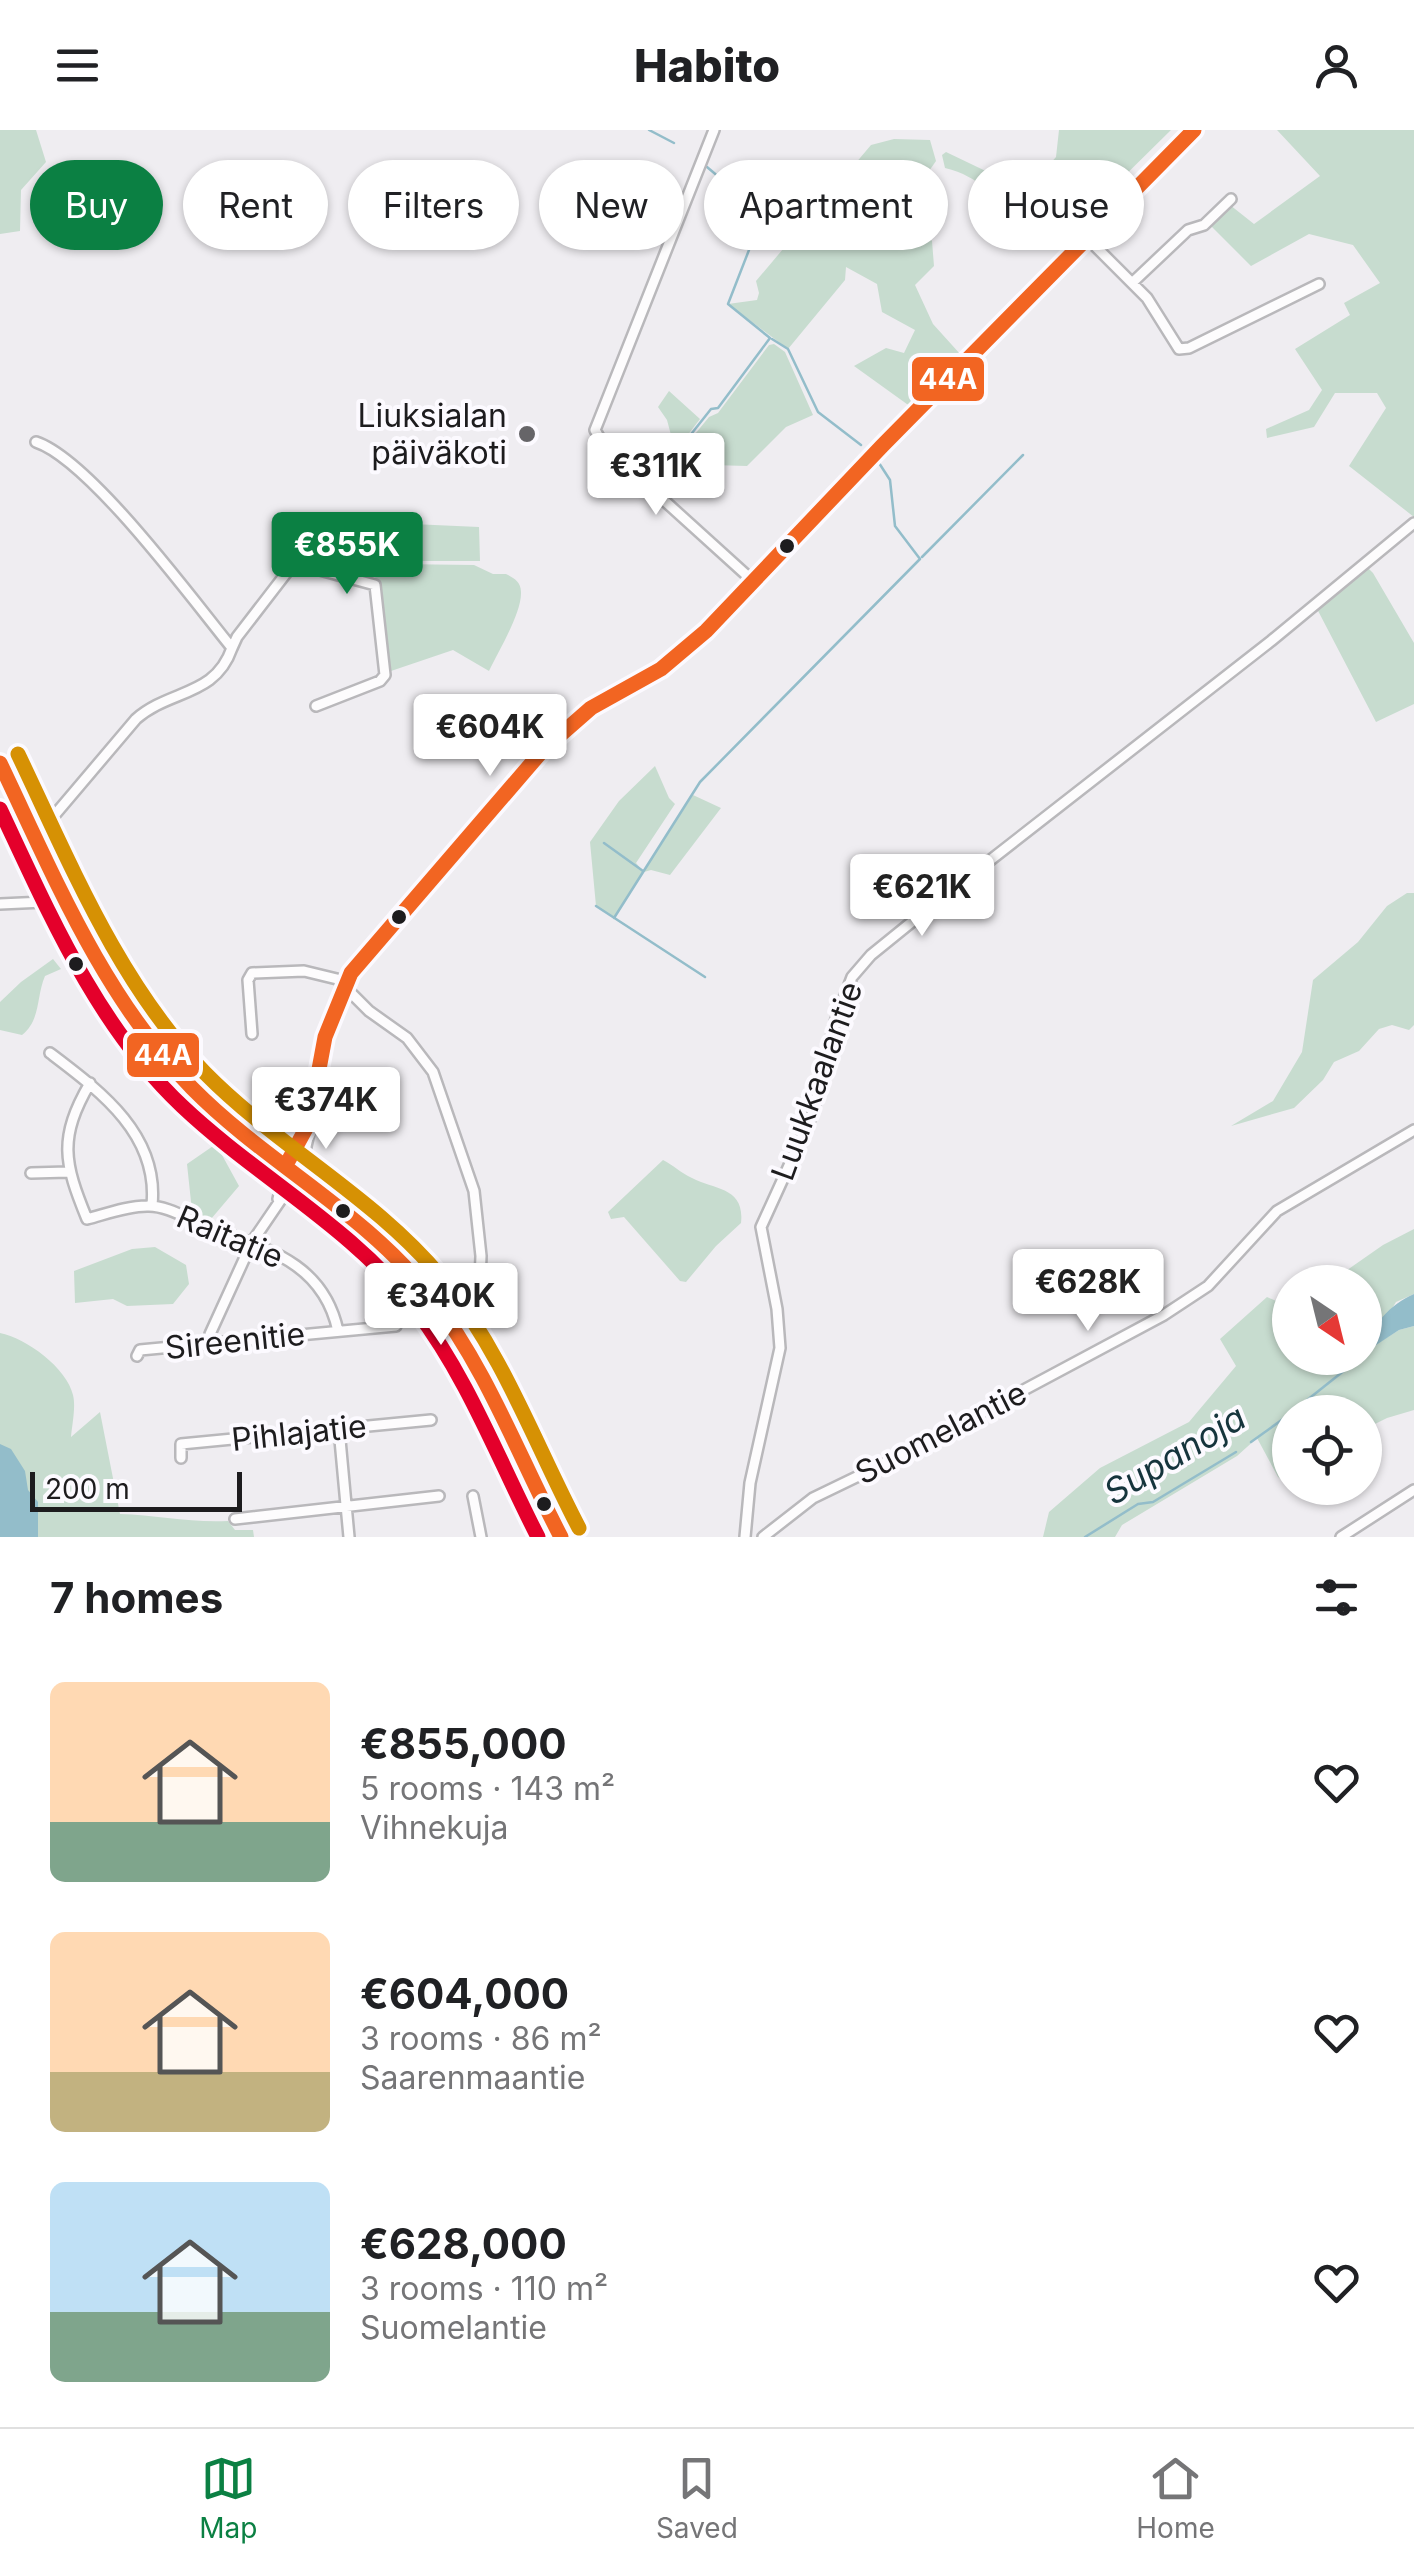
<!DOCTYPE html>
<html lang="en">
<head>
<meta charset="utf-8">
<style>
  :root { --surface:#fff; --page:#f6f6f6; --text:#202124; --muted:#757577; --line:#e0e0e0; --accent:#0b8043 }
  body { margin:0; font-family:Inter,sans-serif; background:var(--page); color:var(--text); height:100vh; display:flex; flex-direction:column; font-size:38px; white-space:nowrap }
  * { box-sizing:border-box; margin:0 }
  p { font-size:32px; color:var(--muted) }
  .icon { flex:none; width:55px; height:55px; fill:none; stroke:currentColor; stroke-width:2; stroke-linecap:round; stroke-linejoin:round }
  .map { position:relative; height:1407px; overflow:hidden }
  .drawer { display:flex; flex-direction:column; background:var(--surface); flex:1 }
  .drawer>* { flex:none }
  .guide { position:absolute; left:30px; top:30px; width:1355px; height:90px; display:flex; gap:20px }
  .needle { width:65px; rotate:145deg }
  .fabs { position:absolute; left:1272px; top:1135px; display:grid; gap:20px }
  .fabs a { display:grid; place-items:center; width:110px; height:110px; border-radius:50%; background:var(--surface); box-shadow:0 2px 8px #0004; font-size:50px }
  .scale { position:absolute; left:30px; bottom:25px; width:212px; box-sizing:border-box; padding-left:10px; border:5px solid #1d1c1e; border-top:0; font-size:28px; line-height:35px; white-space:nowrap; color:#1d1c1e; -webkit-text-stroke:8px #fcfaff; paint-order:stroke }
  .price { position:absolute; translate:-50% -85px; padding:0 22px; border-radius:10px; background:#fff; color:#222; font-size:32px; line-height:65px; filter:drop-shadow(0 2px 5px #0008) }
  .price::after { content:''; position:absolute; left:50%; top:60px; width:30px; height:22px; margin-left:-15px; background:inherit; clip-path:polygon(0 0,100% 0,50% 100%) }
  .price.active { background:var(--accent); color:#fff }
  ul { padding:0; list-style:none }
  li { display:flex; align-items:center; gap:30px; height:250px; padding:0 50px }
  li span { display:grid; place-items:center; flex:none; width:280px; height:200px; border-radius:15px; color:#555 }
  li>.icon { margin-inline-start:auto }
  span .icon { width:120px; height:120px; fill:#fffc; stroke-width:1 }
  li b { font-size:42px }
  h2 { display:flex; justify-content:space-between; align-items:center; height:120px; padding:0 50px; font-size:42px }
  .pill { padding:0 35px; border-radius:45px; background:var(--surface); box-shadow:0 2px 8px #0004; font-size:35px; line-height:90px }
  .pill.active { background:var(--accent); color:#fff }
  header { display:flex; justify-content:space-between; align-items:center; height:130px; padding:0 50px; background:var(--surface); font-size:45px; font-weight:800 }
  .tab-bar { display:flex; justify-content:space-around; align-items:center; height:140px; border-top:2px solid var(--line); background:var(--surface); font-size:28px; color:var(--muted) }
  .tab-bar a { display:grid; justify-items:center; gap:5px }
  .tab-bar .active { color:var(--accent) }
  .map>svg:first-child { display:block }
  .green { fill:#c7dccf }
  .water { fill:#93bdca }
  .lines { fill:none; stroke-linecap:round; stroke-linejoin:round }
  .stream { stroke:#93bdca; stroke-width:2.5 }
  .minor-casing { stroke:#b9b8bb; stroke-width:14 }
  .tertiary-casing { stroke:#b9b8bb; stroke-width:16 }
  .secondary-casing { stroke:#b9b8bb; stroke-width:18 }
  .minor { stroke:#fdfcfd; stroke-width:9 }
  .tertiary { stroke:#fdfcfd; stroke-width:11 }
  .secondary { stroke:#fdfcfd; stroke-width:12 }
  .bus-1-casing { stroke:#fcfaff; stroke-width:22 }
  .bus-2-casing { stroke:#fcfaff; stroke-width:22 }
  .bus-3-casing { stroke:#fcfaff; stroke-width:22 }
  .bus-1 { stroke:#f26522; stroke-width:15 }
  .bus-2 { stroke:#e4002b; stroke-width:15 }
  .bus-3 { stroke:#d69104; stroke-width:15 }
  .poi-dot { fill:#666568; stroke:#fcfaff; stroke-width:4 }
  .bus-dot { fill:#1d1c1e; stroke:#fcfaff; stroke-width:4 }
  .labels { text-anchor:middle; stroke-width:8; stroke-linejoin:round; paint-order:stroke }
  .poi-label { font-size:32px; fill:#1d1c1e; stroke:#fcfaff; text-anchor:end }
  .street-label { font-size:32px; fill:#1d1c1e; stroke:#fcfaff }
  .water-label { font-size:35px; font-style:italic; fill:#15343c; stroke:#fcfaff }
  .line-badge { stroke:#fcfaff; stroke-width:4 }
  .badge-label { font-size:28px; text-anchor:middle; font-weight:bold; fill:#fff }
</style>
</head>
<body>
<header><svg class="icon" aria-label="menu" viewBox="0 0 24 24"><path d="M4 6h16M4 12h16M4 18h16"/></svg>Habito<svg class="icon" aria-label="person" viewBox="0 0 24 24"><circle cx="12" cy="8" r="4"/><path d="M4 21q1-7 8-7t8 7"/></svg></header>
<div class="map">
<svg width="1414" height="1407" viewBox="0 0 1414 1407">
  <rect width="100%" height="100%" fill="#efedf1"/>
  <path class="green" d="M0 0H36L46 32 21 60 20 101 0 104Z
    M1059 0H1171L1097 73 1087 78 1046 59 1042 43 1056 27Z
    M1277 0H1414V387L1349 336 1386 278 1377 263H1335L1314 297 1267 308 1266 299 1309 280 1322 260 1295 219 1350 185 1344 173 1380 153 1353 115 1309 104 1251 136 1211 96 1230 75 1254 94 1320 46Z
    M894 9 930 10 936 31 902 80 932 111 934 136 915 155 933 194 961 225 911 277 854 236 886 218 904 223 915 200 882 182 877 154 846 137 845 150 788 219 728 174 757 170 759 163 756 151 871 15Z
    M946 22 1021 58 1025 63 1012 95C994 66 981 47 945 38L942 25Z
    M774 214 785 222 813 285 786 297 747 336 676 334 673 331 709 287 718 283 769 215Z
    M669 261 700 289 670 328 663 317 671 305 667 290 658 277Z
    M412 394 479 397 480 431H412Z
    M395 434 474 435 493 444H506C514 448 521 452 521 462 522 483 498 522 489 541L453 520 391 541 381 464 375 447Z
    M1365 435 1373 443 1414 513V574L1376 592 1315 475Z
    M655 636 669 668 675 674 636 733 643 741 693 665 721 678 670 745 651 740 644 742 614 788 596 776 590 712 619 671Z
    M1407 763H1414V895L1409 900 1392 895 1379 899 1359 921 1334 932 1323 950 1294 978 1231 996 1273 971 1302 922 1313 850 1358 812 1387 776Z
    M53 829 61 839 45 846C36 867 41 890 22 905L0 900V872L21 852Z
    M216 1014 239 1056 211 1089 192 1081 187 1034Z
    M663 1030C673 1035 681 1043 692 1048 715 1060 745 1057 741 1093L716 1116 686 1152 680 1151 624 1087 611 1089 608 1082Z
    M1414 1099V1164L1396 1172 1367 1220 1399 1200 1414 1196V1280L1387 1288 1365 1299V1282H1290V1355L1278 1347 1257 1308 1237 1326 1122 1395 1115 1407H1043L1049 1382 1100 1338 1189 1292 1236 1236 1220 1209 1267 1167 1290 1177V1228H1365V1152H1330L1383 1115Z
    M155 1117 186 1135 189 1154 173 1174 127 1176 113 1169 75 1173 74 1141 132 1119Z
    M0 1203C26 1208 67 1238 73 1265 76 1277 72 1295 71 1307L100 1282 120 1384C156 1385 191 1393 228 1391L235 1400H253L254 1407H0Z"/>
  <path class="water" d="M1414 1164V1196L1399 1200 1367 1221C1370 1195 1391 1174 1414 1164Z
    M0 1314 11 1319 25 1341 28 1360 38 1372V1407H0Z"/>
  <g class="lines">
    <path class="stream" d="M649 0 674 13
      M772 209 788 219 818 282 861 315
      M654 351 711 279 718 278 770 208 728 174 749 120 733 59 707 37
      M922 427 1023 325
      M604 713 643 741
      M596 776 705 847
      M614 788 700 652 920 429 895 396 890 350 879 333
      M1292 1282 1360 1228
      M1251 1312 1290 1284
      M1085 1407 1138 1374 1153 1372 1236 1322"/>
    <defs>
      <path id="minor" d="M714 0 595 300 604 316 753 451
        M1087 108 1147 168 1179 219 1189 218 1319 154
        M1132 153 1188 100 1204 95 1231 69
        M232 518 237 507 294 433 375 455 385 545 380 551 316 576
        M36 707 136 589C170 559 215 567 232 518 192 469 90 330 36 312
        M0 774 66 771
        M252 904 248 850 252 843 304 841 337 849 369 881 407 908 433 942 474 1061 481 1126 478 1201 463 1213
        M50 923C100 961 159 1004 152 1075
        M90 953C58 1008 64 1033 87 1089 106 1084 127 1076 147 1076 166 1075 188 1089 206 1096 264 1118 323 1131 338 1201
        M31 1043 68 1042
        M278 1069 286 1035
        M211 1211 210 1204 252 1112 299 1043
        M137 1226 140 1220 396 1196
        M339 1299 349 1407
        M181 1328V1314L431 1290
        M473 1366 481 1407
        M235 1389 439 1366
        M745 1407 750 1353 780 1218 777 1179 761 1097 812 985 835 892 852 847 871 825 929 778 1271 511 1414 393
        M763 1407 813 1368 906 1323 1164 1185 1208 1156 1277 1081 1414 1000
        M1341 1407 1414 1360"/>
      <path id="tertiary" d="M286 1035 309 993 325 907 351 843 543 620 591 578 661 539 706 501 882 316 1194 0
        M299 1043 308 1003"/>
      <path id="secondary" d="M0 633C55 746 102 867 192 958 268 1033 365 1081 431 1167 487 1240 517 1327 561 1407"/>
    </defs>
    <use href="#minor" class="minor-casing"/>
    <use href="#tertiary" class="tertiary-casing"/>
    <use href="#secondary" class="secondary-casing"/>
    <use href="#minor" class="minor"/>
    <use href="#tertiary" class="tertiary"/>
    <use href="#secondary" class="secondary"/>
    <defs>
      <path id="bus-1" d="M0 633C54 746 103 867 192 958 267 1034 365 1082 431 1167 487 1239 519 1327 561 1407
        M286 1035 309 993 325 907 351 843 543 620 591 578 661 539 706 501 882 316 1194 0"/>
      <path id="bus-2" d="M0 679C49 783 97 896 182 976 257 1047 352 1097 416 1180 468 1248 499 1331 538 1407"/>
      <path id="bus-3" d="M18 624C71 735 119 854 205 943 280 1019 377 1068 445 1152 503 1224 536 1316 579 1398"/>
    </defs>
    <use href="#bus-1" class="bus-1-casing"/>
    <use href="#bus-2" class="bus-2-casing"/>
    <use href="#bus-3" class="bus-3-casing"/>
    <use href="#bus-1" class="bus-1"/>
    <use href="#bus-2" class="bus-2"/>
    <use href="#bus-3" class="bus-3"/>
  </g>
  <circle class="poi-dot" cx="527" cy="304" r="10"/>
  <g class="bus-dot">
    <circle cx="787" cy="416" r="9"/>
    <circle cx="399" cy="787" r="9"/>
    <circle cx="76" cy="834" r="9"/>
    <circle cx="343" cy="1081" r="9"/>
    <circle cx="544" cy="1374" r="9"/>
  </g>
  <g class="labels">
    <g class="poi-label">
      <text x="507" y="297">Liuksialan<tspan x="507" dy="37">päiväkoti</tspan></text>
    </g>
    <g class="street-label">
      <text transform="translate(817 951) rotate(-70)" y="11">Luukkaalantie</text>
      <text transform="translate(230 1107) rotate(23)" y="11">Raitatie</text>
      <text transform="translate(235 1211) rotate(-6)" y="11">Sireenitie</text>
      <text transform="translate(299 1303) rotate(-6)" y="11">Pihlajatie</text>
      <text transform="translate(941 1303) rotate(-27)" y="11">Suomelantie</text>
    </g>
    <g class="water-label">
      <text transform="translate(1175 1325) rotate(-31)" y="12">Supanoja</text>
    </g>
  </g>
  <g class="line-badge">
    <rect x="910" y="225" width="76" height="48" rx="10" fill="#f26522"/>
    <rect x="125" y="901" width="76" height="48" rx="10" fill="#f26522"/>
  </g>
  <g class="badge-label">
    <text x="948" y="259">44A</text>
    <text x="163" y="935">44A</text>
  </g>
</svg>
<div class="fabs">
<a><svg class="needle" viewBox="-14 -14 28 28"><path d="M0-13l5 13h-10z" fill="#e53935"/><path d="M0 13l5-13h-10z" fill="#757577"/></svg></a>
<a><svg class="icon" aria-label="locate" viewBox="0 0 24 24"><circle cx="12" cy="12" r="6"/><path d="M12 2v4M12 18v4M2 12h4M18 12h4"/></svg></a>
</div>
<div class="scale">200 m</div>
<b class="price" style="left:656px;top:388px">€311K</b>
<b class="price active" style="left:347px;top:467px">€855K</b>
<b class="price" style="left:490px;top:649px">€604K</b>
<b class="price" style="left:922px;top:809px">€621K</b>
<b class="price" style="left:326px;top:1022px">€374K</b>
<b class="price" style="left:1088px;top:1204px">€628K</b>
<b class="price" style="left:441px;top:1218px">€340K</b>
<div class="guide">
<a class="pill active">Buy</a>
<a class="pill">Rent</a>
<a class="pill">Filters</a>
<a class="pill">New</a>
<a class="pill">Apartment</a>
<a class="pill">House</a>
</div>
</div>
<section class="drawer">
<h2>7 homes<svg class="icon" aria-label="filters" viewBox="0 0 24 24"><path d="M4 7h16M4 17h16"/><circle cx="9" cy="7" r="2"/><circle cx="15" cy="17" r="2"/></svg></h2>
<ul>
<li><span style="background:linear-gradient(#ffd9b3 70%,#7fa58c 0)"><svg class="icon" aria-label="home" viewBox="0 0 24 24"><path d="M3 11l9-7 9 7M6 9v11h12V9"/></svg></span><div><b>€855,000</b><p>5 rooms · 143 m²</p><p>Vihnekuja</p></div><svg class="icon" aria-label="heart" viewBox="0 0 24 24"><path d="M12 20l-8-8c-3-5 5-10 8-4 3-6 11-1 8 4z"/></svg></li>
<li><span style="background:linear-gradient(#ffd9b3 70%,#c2b280 0)"><svg class="icon" aria-label="home" viewBox="0 0 24 24"><path d="M3 11l9-7 9 7M6 9v11h12V9"/></svg></span><div><b>€604,000</b><p>3 rooms · 86 m²</p><p>Saarenmaantie</p></div><svg class="icon" aria-label="heart" viewBox="0 0 24 24"><path d="M12 20l-8-8c-3-5 5-10 8-4 3-6 11-1 8 4z"/></svg></li>
<li><span style="background:linear-gradient(#bfe0f5 65%,#7fa58c 0)"><svg class="icon" aria-label="home" viewBox="0 0 24 24"><path d="M3 11l9-7 9 7M6 9v11h12V9"/></svg></span><div><b>€628,000</b><p>3 rooms · 110 m²</p><p>Suomelantie</p></div><svg class="icon" aria-label="heart" viewBox="0 0 24 24"><path d="M12 20l-8-8c-3-5 5-10 8-4 3-6 11-1 8 4z"/></svg></li>
</ul>
</section>
<nav class="tab-bar">
<a class="active"><svg class="icon" aria-label="map" viewBox="0 0 24 24"><path d="M3 6l6-2 6 2 6-2v14l-6 2-6-2-6 2zM9 4v14M15 6v14"/></svg>Map</a>
<a><svg class="icon" aria-label="saved" viewBox="0 0 24 24"><path d="M7 4h10v16l-5-4-5 4z"/></svg>Saved</a>
<a><svg class="icon" aria-label="home" viewBox="0 0 24 24"><path d="M3 11l9-7 9 7M6 9v11h12V9"/></svg>Home</a>
</nav>
</body>
</html>
